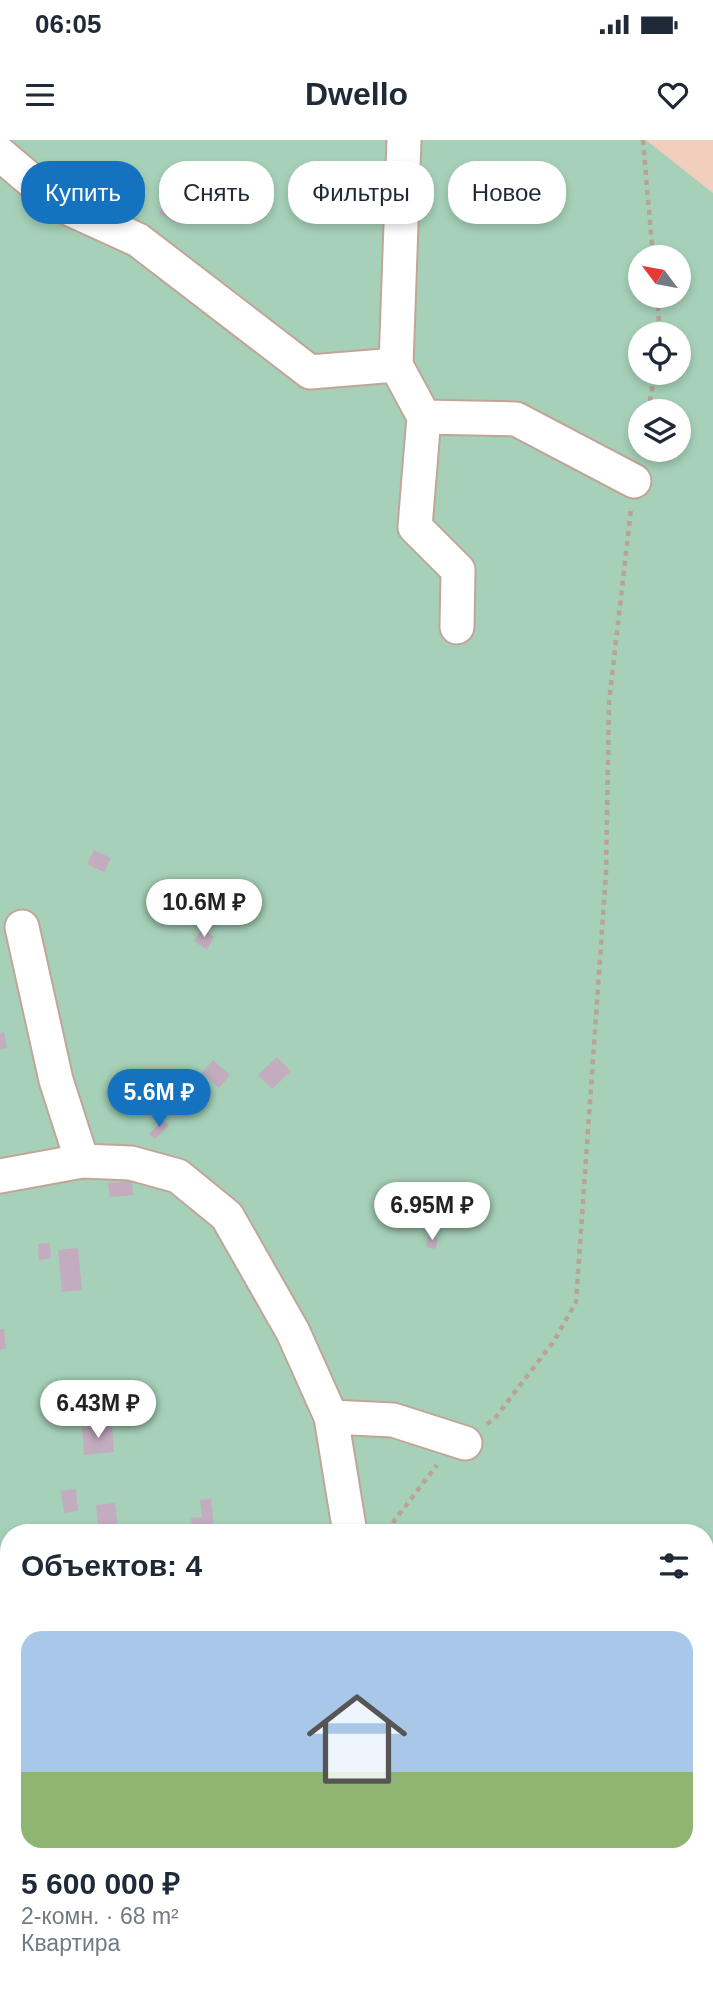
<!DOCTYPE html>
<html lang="ru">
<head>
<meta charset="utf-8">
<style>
  :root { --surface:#fff; --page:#f2f2f3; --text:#1f2937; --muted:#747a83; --accent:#1572bf }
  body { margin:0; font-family:Helvetica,sans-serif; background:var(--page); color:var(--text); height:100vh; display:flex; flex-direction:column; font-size:26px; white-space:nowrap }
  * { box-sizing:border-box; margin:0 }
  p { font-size:23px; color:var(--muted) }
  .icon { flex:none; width:38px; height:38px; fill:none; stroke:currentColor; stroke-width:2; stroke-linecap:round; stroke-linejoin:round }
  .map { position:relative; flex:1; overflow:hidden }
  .panel { position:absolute; left:0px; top:1384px; width:714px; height:471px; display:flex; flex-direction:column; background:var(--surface); border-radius:28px 28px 0 0; box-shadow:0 4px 10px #0003 }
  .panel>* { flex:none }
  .banner { position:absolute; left:21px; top:21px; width:672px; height:63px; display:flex; gap:14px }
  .needle { width:46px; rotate:302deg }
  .buttons { position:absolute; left:628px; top:105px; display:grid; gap:14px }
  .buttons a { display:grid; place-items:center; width:63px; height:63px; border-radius:50%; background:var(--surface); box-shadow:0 4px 10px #0003; font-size:35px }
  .price { position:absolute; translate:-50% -60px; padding:0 16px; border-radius:24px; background:#fff; color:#222; font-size:23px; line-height:46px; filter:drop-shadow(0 2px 4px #0008) }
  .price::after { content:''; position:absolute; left:50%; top:42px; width:21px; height:16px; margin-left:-10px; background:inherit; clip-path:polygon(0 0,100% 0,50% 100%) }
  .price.active { background:var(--accent); color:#fff }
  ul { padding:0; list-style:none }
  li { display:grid; align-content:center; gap:14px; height:371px; padding:0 21px }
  li span { display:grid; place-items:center; height:217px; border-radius:21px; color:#555 }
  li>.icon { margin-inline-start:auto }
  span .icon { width:126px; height:126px; fill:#fffc; stroke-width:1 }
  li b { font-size:30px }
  h2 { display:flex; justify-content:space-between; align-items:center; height:84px; padding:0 21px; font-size:30px }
  .chip { padding:0 24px; border-radius:28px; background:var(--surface); box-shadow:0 4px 10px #0003; font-size:24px; line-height:63px }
  .chip.active { background:var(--accent); color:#fff }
  .status { display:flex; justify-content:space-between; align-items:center; height:49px; padding:0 35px; background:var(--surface); direction:ltr }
  .status svg { height:19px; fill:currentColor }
  header { display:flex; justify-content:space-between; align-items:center; height:91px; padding:0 21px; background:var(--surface); font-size:32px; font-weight:800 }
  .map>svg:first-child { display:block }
  .built { fill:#f2cfbd }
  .green { fill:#a6d1b8; fill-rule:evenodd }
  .building { fill:#c3acc0 }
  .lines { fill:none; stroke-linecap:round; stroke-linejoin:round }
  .minor-casing { stroke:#c1a598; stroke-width:37 }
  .path { stroke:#b9a297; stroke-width:4.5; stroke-dasharray:5 5; stroke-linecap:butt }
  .minor { stroke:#fff; stroke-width:33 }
</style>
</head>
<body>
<div class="status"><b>06:05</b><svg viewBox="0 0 49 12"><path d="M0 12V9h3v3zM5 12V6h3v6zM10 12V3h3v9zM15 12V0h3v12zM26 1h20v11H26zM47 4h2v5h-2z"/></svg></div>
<header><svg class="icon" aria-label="menu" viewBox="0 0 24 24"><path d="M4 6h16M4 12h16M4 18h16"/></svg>Dwello<svg class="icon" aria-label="heart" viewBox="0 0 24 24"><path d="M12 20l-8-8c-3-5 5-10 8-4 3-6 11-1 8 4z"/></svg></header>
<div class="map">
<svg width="713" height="1854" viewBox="0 0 713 1854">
  <rect width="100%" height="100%" fill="#f8dbcd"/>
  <path class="built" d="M646 0H713V53L676 24Z"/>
  <path class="green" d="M0 0H646L713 53V1854H0ZM640 117H679V156H640ZM640 194H679V233H640ZM640 271H679V310H640ZM9 1393H705V1846H9Z"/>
  <path class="building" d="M166 62 183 73 176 83 159 73Z
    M94 710 111 718 104 732 87 724Z
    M202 789 214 797 207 810 194 801Z
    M4 892 7 908 0 909V893Z
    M277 917 291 931 272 949 258 935Z
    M213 920 230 935 219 948 202 933Z
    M162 980 169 985 155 999 149 994Z
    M132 1041 133 1055 110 1057 108 1043Z
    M428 1096 438 1098 436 1109 426 1107Z
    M50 1103 51 1118 39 1120 38 1104Z
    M78 1108 82 1150 62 1152 58 1110Z
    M0 1189H4L6 1209 0 1210Z
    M112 1285 114 1312 84 1315 82 1288Z
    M76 1349 78 1371 64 1373 61 1351Z
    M211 1359 214 1387 192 1389 191 1378 202 1377 200 1360Z
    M115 1363 119 1393H99L96 1365Z
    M27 1850 52 1852V1854H27Z"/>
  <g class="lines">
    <defs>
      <path id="minor" d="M404 0 396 225 424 277 415 387 458 430 457 487
        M0 14 59 64 138 100 310 232 396 225
        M424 277 516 279 634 341
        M22 787 56 940 82 1021
        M0 1036 82 1021 131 1023 178 1036 227 1076 293 1192 331 1277 350 1393
        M331 1277 393 1280 465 1303
        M0 1444 9 1504
        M705 1676 713 1673
        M0 1728H9
        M479 1846 500 1854
        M326 1854 328 1846
        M368 1854V1846
        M448 1854 456 1846"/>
    </defs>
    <use href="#minor" class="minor-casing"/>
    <path class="path" d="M643 0 653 117
      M657 156 660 194
      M648 271 655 233
      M487 1284 495 1278 554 1201 576 1162 606 733 609 562 631 369
      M391 1393 394 1381 437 1325
      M581 1846 584 1854"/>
    <use href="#minor" class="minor"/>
  </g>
</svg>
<div class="buttons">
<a><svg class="needle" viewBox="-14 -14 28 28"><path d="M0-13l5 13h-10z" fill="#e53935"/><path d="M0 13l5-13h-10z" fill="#747a83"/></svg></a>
<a><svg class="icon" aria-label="locate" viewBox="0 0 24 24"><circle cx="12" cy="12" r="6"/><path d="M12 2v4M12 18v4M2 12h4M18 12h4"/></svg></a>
<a><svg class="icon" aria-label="layers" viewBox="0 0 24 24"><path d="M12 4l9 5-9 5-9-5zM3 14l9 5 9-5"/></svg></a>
</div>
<b class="price" style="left:204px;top:799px">10.6M ₽</b>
<b class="price active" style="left:159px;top:989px">5.6M ₽</b>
<b class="price" style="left:432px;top:1102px">6.95M ₽</b>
<b class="price" style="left:98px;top:1300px">6.43M ₽</b>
<div class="banner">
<a class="chip active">Купить</a>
<a class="chip">Снять</a>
<a class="chip">Фильтры</a>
<a class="chip">Новое</a>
</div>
<section class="panel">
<h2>Объектов: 4<svg class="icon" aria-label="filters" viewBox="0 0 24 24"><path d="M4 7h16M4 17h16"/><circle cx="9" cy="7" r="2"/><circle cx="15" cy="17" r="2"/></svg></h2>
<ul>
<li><span style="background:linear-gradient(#a9c7e8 65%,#8fb573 0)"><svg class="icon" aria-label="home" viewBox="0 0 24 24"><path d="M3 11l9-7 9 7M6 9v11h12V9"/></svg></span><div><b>5 600 000 ₽</b><p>2-комн. · 68 m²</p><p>Квартира</p></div></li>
</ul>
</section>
</div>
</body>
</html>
